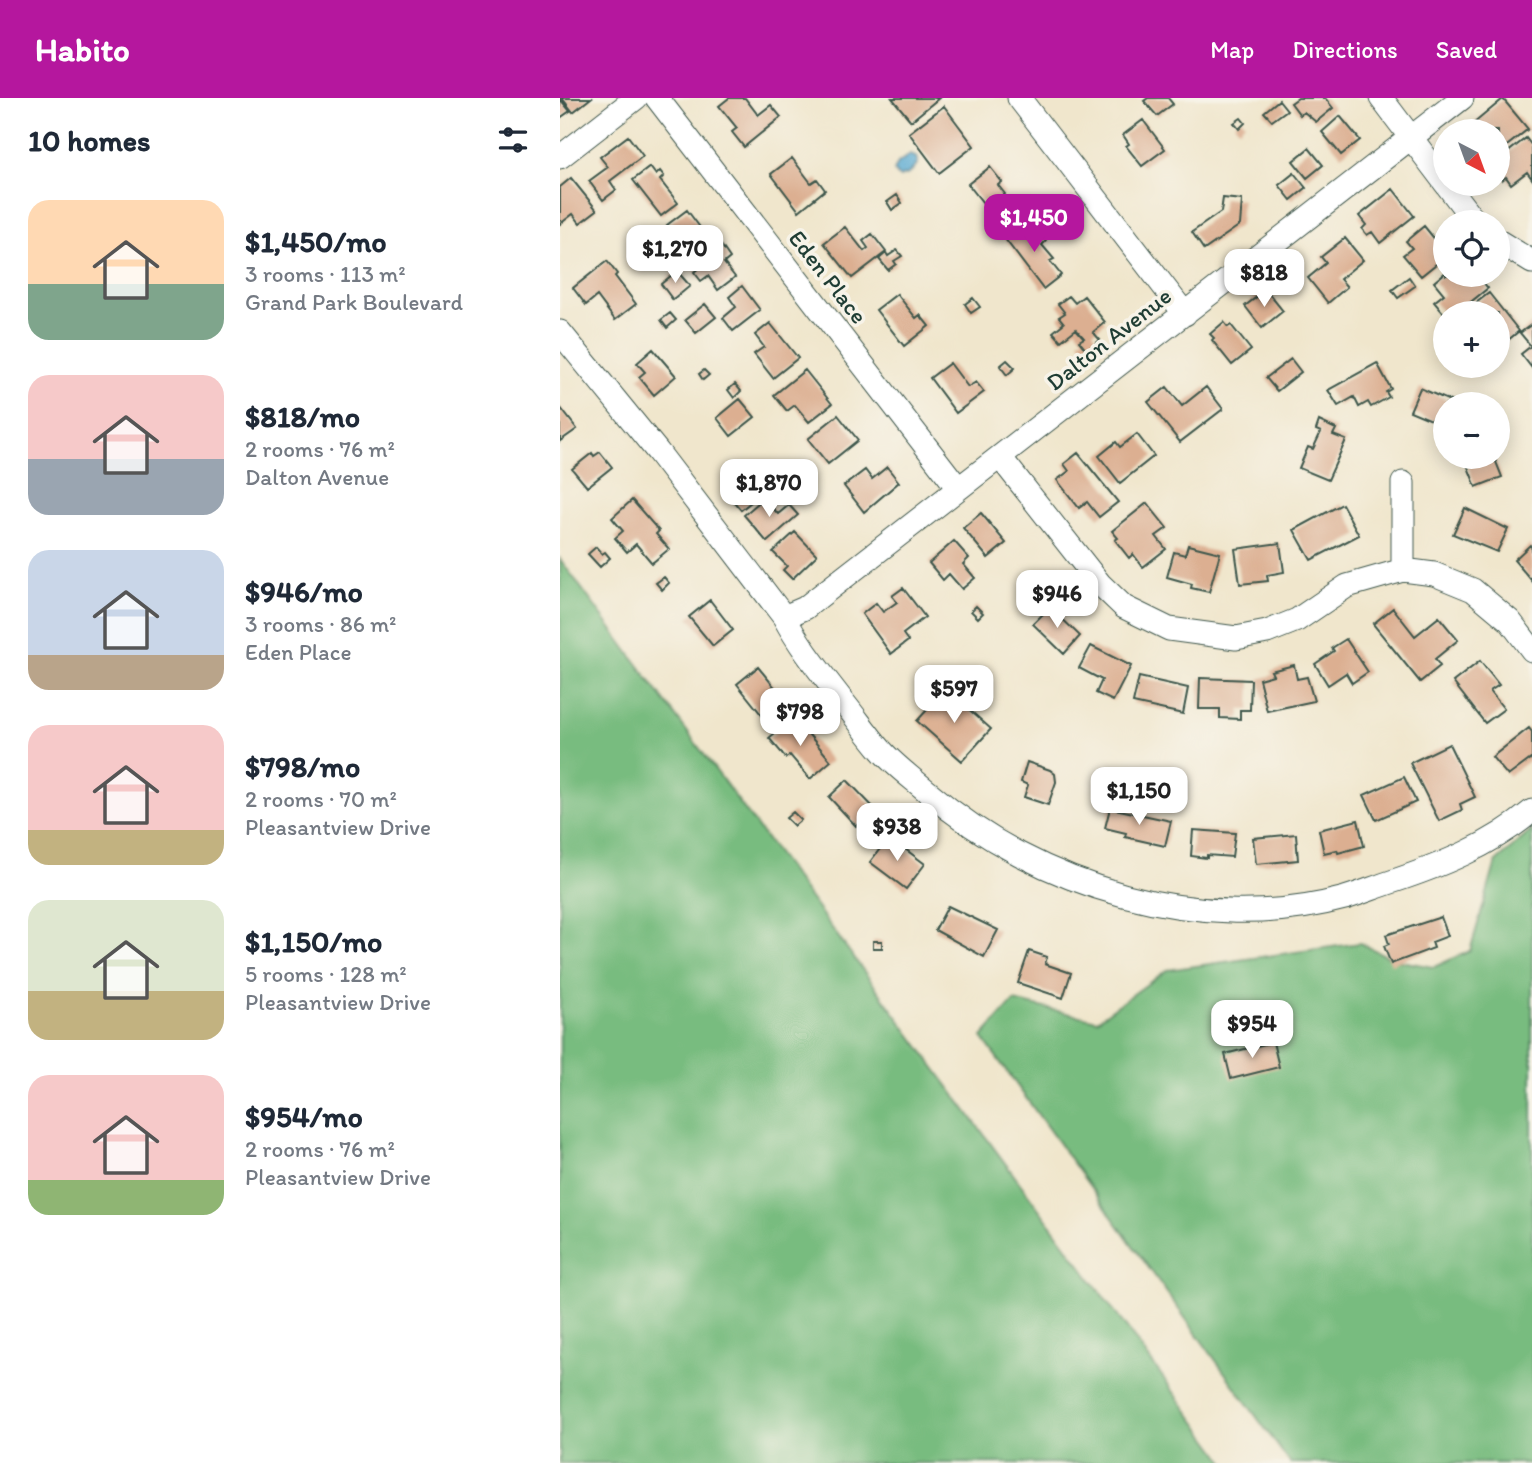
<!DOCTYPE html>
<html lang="en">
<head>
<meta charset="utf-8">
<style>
  :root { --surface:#fff; --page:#f2f2f3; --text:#1f2937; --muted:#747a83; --accent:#b5179e }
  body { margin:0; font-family:Itim,sans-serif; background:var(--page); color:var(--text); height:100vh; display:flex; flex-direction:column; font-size:26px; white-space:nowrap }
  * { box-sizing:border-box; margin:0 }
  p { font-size:23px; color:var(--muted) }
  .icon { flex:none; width:38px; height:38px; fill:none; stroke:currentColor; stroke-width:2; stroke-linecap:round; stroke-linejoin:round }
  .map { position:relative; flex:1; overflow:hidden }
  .panel { display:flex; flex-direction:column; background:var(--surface); width:560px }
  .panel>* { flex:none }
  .needle { width:46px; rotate:139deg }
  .tools { position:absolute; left:873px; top:21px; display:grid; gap:14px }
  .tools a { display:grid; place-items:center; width:77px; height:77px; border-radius:50%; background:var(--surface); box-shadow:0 4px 18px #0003; font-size:35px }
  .price { position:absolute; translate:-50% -60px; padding:0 16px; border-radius:14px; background:#fff; color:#222; font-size:23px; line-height:46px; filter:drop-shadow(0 2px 4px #0008) }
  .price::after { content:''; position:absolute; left:50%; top:42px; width:21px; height:16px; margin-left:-10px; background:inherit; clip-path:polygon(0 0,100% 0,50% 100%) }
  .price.active { background:var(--accent); color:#fff }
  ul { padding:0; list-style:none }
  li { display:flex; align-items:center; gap:21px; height:175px; padding:0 28px }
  li span { display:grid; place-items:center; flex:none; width:196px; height:140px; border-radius:21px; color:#555 }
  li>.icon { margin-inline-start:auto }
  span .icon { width:84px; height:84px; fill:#fffc; stroke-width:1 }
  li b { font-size:30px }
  h2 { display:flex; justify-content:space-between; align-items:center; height:84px; padding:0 28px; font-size:30px }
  header { display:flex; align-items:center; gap:42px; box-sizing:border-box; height:98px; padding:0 35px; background:var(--accent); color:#fff }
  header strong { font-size:33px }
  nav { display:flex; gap:38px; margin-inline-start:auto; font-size:24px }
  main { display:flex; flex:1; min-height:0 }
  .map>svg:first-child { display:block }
  .forest { fill:#78bc7f; stroke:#4c7c5a; stroke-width:2 }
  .water { fill:#57a9d2; stroke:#3b7383; stroke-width:2 }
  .building { fill:#dcaf91 }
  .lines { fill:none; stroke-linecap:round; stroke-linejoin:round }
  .minor-casing { stroke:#3e564b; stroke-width:25 }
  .minor { stroke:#fff; stroke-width:23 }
  .labels { text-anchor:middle; stroke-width:7; stroke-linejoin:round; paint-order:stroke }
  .street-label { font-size:24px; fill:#1f3d34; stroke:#f7f3e8 }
</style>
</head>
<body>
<header>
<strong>Habito</strong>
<nav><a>Map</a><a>Directions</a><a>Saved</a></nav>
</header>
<main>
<section class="panel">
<h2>10 homes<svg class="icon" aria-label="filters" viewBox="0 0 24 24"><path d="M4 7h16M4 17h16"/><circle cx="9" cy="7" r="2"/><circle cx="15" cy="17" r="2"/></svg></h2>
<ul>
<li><span style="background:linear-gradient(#ffd9b3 60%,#7fa58c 0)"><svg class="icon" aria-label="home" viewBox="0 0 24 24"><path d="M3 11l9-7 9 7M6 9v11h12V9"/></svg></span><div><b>$1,450/mo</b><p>3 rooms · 113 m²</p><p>Grand Park Boulevard</p></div></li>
<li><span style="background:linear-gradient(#f6c9c9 60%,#9aa5b1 0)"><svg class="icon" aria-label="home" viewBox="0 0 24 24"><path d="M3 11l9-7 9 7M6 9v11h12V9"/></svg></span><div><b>$818/mo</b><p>2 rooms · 76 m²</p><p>Dalton Avenue</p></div></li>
<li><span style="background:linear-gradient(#c9d6e8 75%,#b9a48a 0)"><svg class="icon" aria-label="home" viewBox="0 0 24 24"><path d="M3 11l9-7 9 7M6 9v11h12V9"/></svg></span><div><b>$946/mo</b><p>3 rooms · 86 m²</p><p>Eden Place</p></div></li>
<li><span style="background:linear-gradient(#f6c9c9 75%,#c2b280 0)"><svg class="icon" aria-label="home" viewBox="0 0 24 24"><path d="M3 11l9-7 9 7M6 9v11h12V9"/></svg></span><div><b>$798/mo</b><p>2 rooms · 70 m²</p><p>Pleasantview Drive</p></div></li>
<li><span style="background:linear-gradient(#dfe7d0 65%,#c2b280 0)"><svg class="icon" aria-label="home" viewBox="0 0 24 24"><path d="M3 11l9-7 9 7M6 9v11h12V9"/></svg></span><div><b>$1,150/mo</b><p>5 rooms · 128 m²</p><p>Pleasantview Drive</p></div></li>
<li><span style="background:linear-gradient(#f6c9c9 75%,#8fb573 0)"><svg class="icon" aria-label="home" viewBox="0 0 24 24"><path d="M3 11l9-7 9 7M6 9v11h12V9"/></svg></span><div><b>$954/mo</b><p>2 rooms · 76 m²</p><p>Pleasantview Drive</p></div></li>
</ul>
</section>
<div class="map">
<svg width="972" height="1365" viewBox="0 0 972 1365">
  <rect width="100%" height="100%" fill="#f7f3e8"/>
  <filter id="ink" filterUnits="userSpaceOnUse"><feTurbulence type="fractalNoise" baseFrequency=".0143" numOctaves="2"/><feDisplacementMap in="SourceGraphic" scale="14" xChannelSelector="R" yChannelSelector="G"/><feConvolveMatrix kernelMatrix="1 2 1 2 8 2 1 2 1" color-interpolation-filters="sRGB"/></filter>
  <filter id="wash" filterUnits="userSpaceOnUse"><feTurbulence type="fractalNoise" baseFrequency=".00686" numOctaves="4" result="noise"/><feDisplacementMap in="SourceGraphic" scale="28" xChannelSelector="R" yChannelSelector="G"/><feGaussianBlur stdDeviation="1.57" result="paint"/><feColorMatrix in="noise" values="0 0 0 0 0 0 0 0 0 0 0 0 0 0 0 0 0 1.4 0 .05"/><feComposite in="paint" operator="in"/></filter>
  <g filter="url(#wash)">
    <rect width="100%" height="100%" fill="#f0e6cc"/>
    <path class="forest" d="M0 461 666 1365H0Z
      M972 732V1365H730L422 939 454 903 537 922 607 872 800 845 835 862 874 869 910 853 936 764Z"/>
    <path class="water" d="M349 57 356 59 358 65 349 76 339 79 334 73 338 65Z"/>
    <g id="blocks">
      <path class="building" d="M2 0H31L13 14Z
        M169 0H185L198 17 211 7 221 19 184 49 172 34 177 30 159 8Z
        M332 0H379L351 23Z
        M588 0H608L613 6 597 18 584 3Z
        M738 0H765L773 10 756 24 744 14 740 17 731 5Z
        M0 1 10 13 0 20Z
        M943 1 968 31 938 55V33H919L913 26Z
        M719 2 727 12 712 23 704 14Z
        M384 8 414 48 379 75 349 35Z
        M780 18 800 42 781 57 762 34Z
        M681 20 685 25 679 31 674 25Z
        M583 22 605 51 582 68 566 48 569 46 563 37Z
        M68 38 83 58 50 83 56 92 43 102 29 83 48 69 40 59Z
        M966 40 972 48V81L967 74 951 86 946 79 942 82 938 77V62Z
        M749 50 763 67 747 80 733 63Z
        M232 60 251 85 257 81 265 92 239 113 211 76Z
        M90 69 96 77 100 73 104 78 100 82 118 105 101 118 73 82Z
        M430 69 442 84 438 87 445 96 427 110 408 86Z
        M734 75 746 90 731 102 719 87Z
        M11 80 37 112 20 125 13 116 0 126V89Z
        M833 91 854 118 820 145 812 134 807 137 802 131 806 127 799 118Z
        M337 97 342 105 332 112 327 104Z
        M663 100 682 102 680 127 644 152 632 134 661 114Z
        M443 108 457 125 441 137 428 120Z
        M127 112 148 140 128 155 120 144 113 150 105 139 112 134 107 127Z
        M470 122 486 143 482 147 494 161 490 163 501 177 483 191 445 141Z
        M864 128 886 155V158L861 178 843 157 852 150 846 143Z
        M285 129 304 153 308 150 303 143 312 136 326 154 292 180 264 145Z
        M86 132 96 144 80 156 70 144Z
        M785 140 803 162 780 181 787 189 768 205 748 180 766 165 761 159Z
        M161 147 170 160 164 165 175 179 158 192 148 178 141 183 134 174 140 169 137 166Z
        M337 152 342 158 334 163 336 166 328 172 319 161 326 155 328 158Z
        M47 163 57 176 55 178 76 206 55 222 37 198 26 207 13 190Z
        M117 173 130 188 113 202 101 186Z
        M886 174V177H902L905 181 910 177H917L928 190 897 215H886V218L874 204 884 196 874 184Z
        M849 179 855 188 838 200 832 192Z
        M182 188 200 212 173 233 163 220 176 209 169 199Z
        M706 192 723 213 702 230 685 208Z
        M929 195 959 233 941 248 938 247V215H903Z
        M337 196 356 220 360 217 369 228 344 248 316 212Z
        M509 198 515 205 524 198 545 224 533 234 540 242 527 253 519 243 524 240 516 231 501 243 493 234 504 225 499 219 505 215 498 206Z
        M413 200 420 209 411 215 405 206Z
        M145 206 156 219 136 235 125 222Z
        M110 215 116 222 107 230 101 222Z
        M664 224 668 229 671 227 691 252 672 267 652 242 654 240 650 236Z
        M210 225 238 260 213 280 194 256 204 249 195 237Z
        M972 226V270L961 256 971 248 960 235Z
        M93 251 116 278 94 297 79 279 85 274 77 265Z
        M731 261 741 274 717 293 706 280Z
        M447 262 455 270 447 277 440 268Z
        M390 265 408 289 416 284 424 294 396 315 370 280Z
        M817 265 831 291 826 294 829 299 811 309 808 304 799 309 794 299 778 308 768 292Z
        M144 272 149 277 143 282 139 276Z
        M245 272 272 306 249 324 235 307 227 313 214 297Z
        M175 286 181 293 174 300 168 292Z
        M607 289 622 308 646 289 663 311 620 344 588 304Z
        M860 290 897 306H886V328L850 313Z
        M180 301 195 319 171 338 157 320Z
        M0 309 17 331 0 343Z
        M278 317 298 342 268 366 248 341Z
        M759 323 776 331 773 337 786 342 768 382 739 370 748 349 753 351 761 334 756 332Z
        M577 336 594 358 560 385 539 358 556 344 560 349Z
        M40 354 52 369 27 389 12 371 32 355 34 358Z
        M518 355 558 404 539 419 527 404 519 410 497 382 509 373 504 366Z
        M904 359H934L942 379 916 389Z
        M327 369 339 384 304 414 284 388 305 372 312 381Z
        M184 373 202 395 181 412 163 391Z
        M204 400 218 416 229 407 238 417 207 444 184 417Z
        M72 402 99 433 96 436 109 451 92 465 76 446 67 454 55 440 63 433 52 420Z
        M587 405 607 430 596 438 606 451 583 469 573 456 569 460 555 442 558 440 552 433Z
        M782 406 799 437 751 462 734 432Z
        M905 410 948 431 937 454 893 436Z
        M421 415 446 445 428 460 403 430Z
        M235 434 257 457 232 481 223 472 227 468 213 454Z
        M394 443 409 460 403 466 415 480 402 491 389 476 383 482 369 465Z
        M720 445 724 474 707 477 708 483 680 486 675 451Z
        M628 447 660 455 649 494 631 490 632 486 607 479 614 454 625 457Z
        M970 447 972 450V483L954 462Z
        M36 449 42 456 45 454 50 460 40 469 28 456Z
        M104 479 109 485 102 492 96 485Z
        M343 490 365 519 343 536 348 543 331 556 302 516 316 505 323 514 337 504 332 498Z
        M150 502 173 532 153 548 129 519Z
        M416 508 423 515 418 520 411 513Z
        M490 509 520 538 504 556 473 526Z
        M833 510 855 538 879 519 898 542 875 561 880 568 860 584 813 526Z
        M786 541 808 574 792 585 786 575 768 587 755 566 774 553 772 550Z
        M531 548 571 568 553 603 536 595 542 582 519 570Z
        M920 563 939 587 930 593 944 611 925 625 893 584Z
        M734 567 737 581 747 579 754 603 707 613 699 581 713 577 711 573Z
        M198 569 226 603 205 621 177 586Z
        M579 579 628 590 623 616 573 605Z
        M640 580 691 582 690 612H680V621L660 620V611H639Z
        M386 591 431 631 402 663 357 623Z
        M234 619 271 663 250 681 230 657 226 660 209 640Z
        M969 630 972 634V660L948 678 932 659Z
        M889 646 915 699 900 706 902 712 879 723 850 665Z
        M467 664 490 672 495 676 496 684 488 707 464 699 468 687 461 684Z
        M844 679 856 704 816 722 804 697Z
        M287 682 315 711 296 728 269 699Z
        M550 710 611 723 605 748 565 739 566 735 545 730Z
        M233 714 241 722 234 728 226 720Z
        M798 722 804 748 778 755 777 752 764 755 759 732Z
        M633 732 675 735 672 759 647 757V760L631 758Z
        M736 736 738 762 696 766 693 740Z
        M329 739 365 766 346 791 310 764Z
        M388 808 438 832 424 859 375 832Z
        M881 819 888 838 872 844 874 850 831 866 824 848 829 846 826 837Z
        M313 843H322V850H313Z
        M469 853 487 859 485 866 511 875 503 900 458 885Z
        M713 944 719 969 671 981 665 956Z"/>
    </g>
  </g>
  <g filter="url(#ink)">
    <use href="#blocks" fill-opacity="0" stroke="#3e564b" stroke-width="2"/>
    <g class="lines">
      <defs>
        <path id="minor" d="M97 0 398 390
          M459 0 625 216
          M821 0 886 86
          M0 59 76 0
          M886 86 915 124
          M938 143 972 164
          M0 234 98 354 224 519C241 551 263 577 285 606 297 621 308 637 321 652 335 668 352 680 368 694 478 789 642 839 785 800 801 795 816 789 831 784 882 767 930 748 972 713
          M440 359 540 486 564 509 609 531 676 540 707 534 737 522 787 488 843 472 874 476 913 492 950 523 972 552
          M843 472V385
          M224 519 245 510 255 502 902 0"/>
      </defs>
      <use href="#minor" class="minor-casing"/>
      <use href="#minor" class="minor"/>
    </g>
  </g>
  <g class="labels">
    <g class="street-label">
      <text transform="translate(268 179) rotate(52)" y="8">Eden Place</text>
      <text transform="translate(549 241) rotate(-38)" y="8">Dalton Avenue</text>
    </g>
  </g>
</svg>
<div class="tools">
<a><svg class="needle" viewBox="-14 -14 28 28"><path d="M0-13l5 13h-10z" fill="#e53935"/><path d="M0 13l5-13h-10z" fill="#747a83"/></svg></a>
<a><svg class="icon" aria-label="locate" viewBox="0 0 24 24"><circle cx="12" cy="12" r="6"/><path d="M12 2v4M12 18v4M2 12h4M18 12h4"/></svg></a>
<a>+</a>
<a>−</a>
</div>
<b class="price active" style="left:474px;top:156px">$1,450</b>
<b class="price" style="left:115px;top:187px">$1,270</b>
<b class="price" style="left:704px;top:211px">$818</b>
<b class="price" style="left:209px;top:421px">$1,870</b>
<b class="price" style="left:497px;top:532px">$946</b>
<b class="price" style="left:394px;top:627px">$597</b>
<b class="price" style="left:240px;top:650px">$798</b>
<b class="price" style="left:579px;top:729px">$1,150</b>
<b class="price" style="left:337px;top:765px">$938</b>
<b class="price" style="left:692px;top:962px">$954</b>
</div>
</main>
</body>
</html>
